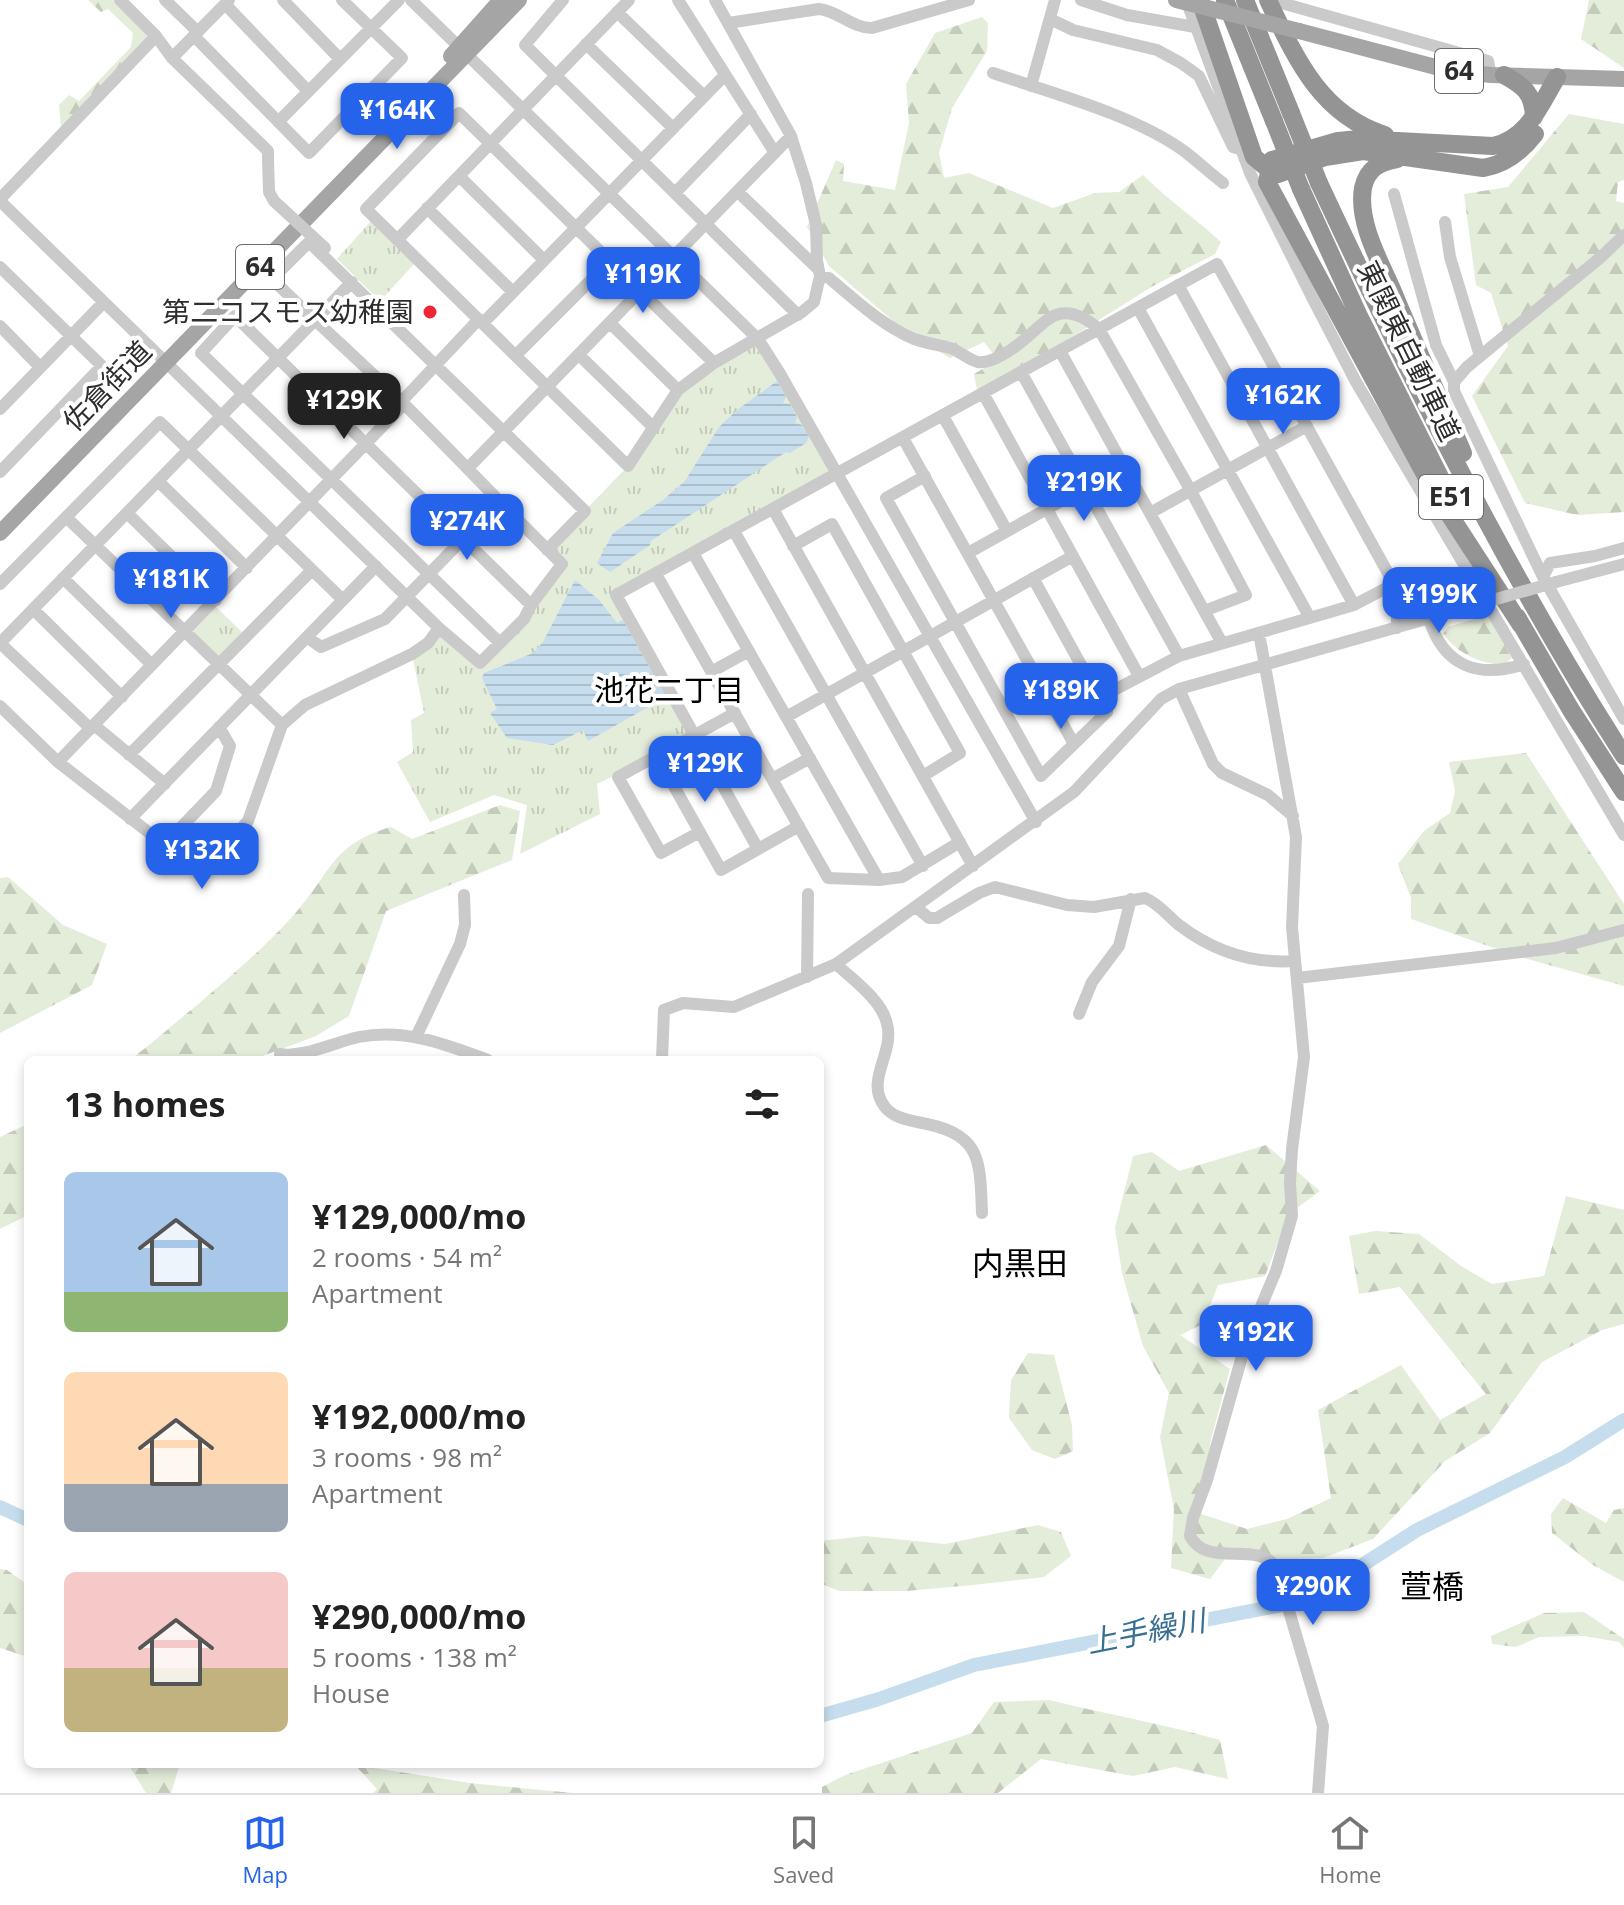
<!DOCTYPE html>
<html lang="en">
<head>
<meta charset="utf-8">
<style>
  :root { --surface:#fff; --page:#f2f2f2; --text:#222; --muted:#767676; --line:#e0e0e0; --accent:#2563eb }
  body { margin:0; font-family:"Open Sans","Noto Sans JP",sans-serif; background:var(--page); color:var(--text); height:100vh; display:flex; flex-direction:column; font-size:30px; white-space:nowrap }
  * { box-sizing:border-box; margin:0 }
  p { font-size:26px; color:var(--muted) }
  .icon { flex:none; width:44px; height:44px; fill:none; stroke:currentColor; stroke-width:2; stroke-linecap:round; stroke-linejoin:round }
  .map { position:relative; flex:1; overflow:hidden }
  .drawer { position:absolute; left:24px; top:1056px; width:800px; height:712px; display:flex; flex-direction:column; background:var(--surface); border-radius:12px; box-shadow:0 4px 12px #0003 }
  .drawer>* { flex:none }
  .price { position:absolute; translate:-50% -68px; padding:0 18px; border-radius:16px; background:var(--accent); color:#fff; font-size:26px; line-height:52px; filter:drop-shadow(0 2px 4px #0008) }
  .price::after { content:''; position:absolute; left:50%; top:48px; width:24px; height:18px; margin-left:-12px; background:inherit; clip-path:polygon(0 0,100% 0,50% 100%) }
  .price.on { background:#222; color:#fff }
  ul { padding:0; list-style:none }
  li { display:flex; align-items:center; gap:24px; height:200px; padding:0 40px }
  li span { display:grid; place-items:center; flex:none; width:224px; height:160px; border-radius:12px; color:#555 }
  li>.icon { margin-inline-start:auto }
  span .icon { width:96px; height:96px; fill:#fffc; stroke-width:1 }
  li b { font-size:34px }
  h2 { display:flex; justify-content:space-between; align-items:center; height:96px; padding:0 40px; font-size:34px }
  .dock { display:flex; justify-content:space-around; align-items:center; height:112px; border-top:2px solid var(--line); background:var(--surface); font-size:22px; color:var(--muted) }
  .dock a { display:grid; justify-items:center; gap:4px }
  .dock .on { color:var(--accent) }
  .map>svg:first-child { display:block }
  .forest { fill:url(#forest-firs) }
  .park { fill:url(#park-tufts) }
  .water { fill:url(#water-rules) }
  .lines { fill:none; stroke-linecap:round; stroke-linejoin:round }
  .river { stroke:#c5dded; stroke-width:14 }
  .minor { stroke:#cacaca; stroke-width:12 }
  .major { stroke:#a5a5a5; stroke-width:16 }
  .highway { stroke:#949494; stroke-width:18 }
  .minor-bridge { stroke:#cacaca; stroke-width:12 }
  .major-bridge { stroke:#a5a5a5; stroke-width:16 }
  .highway-bridge { stroke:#949494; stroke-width:18 }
  .poi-dot { fill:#ee2635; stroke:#fff; stroke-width:3 }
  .labels { text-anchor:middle; stroke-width:8; stroke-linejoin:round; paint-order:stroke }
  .shield { fill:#fff; stroke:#6c6c6c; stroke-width:2 }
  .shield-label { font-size:26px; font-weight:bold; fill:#2d2d2d }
  .poi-label { font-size:28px; fill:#2d2d2d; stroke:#fff; text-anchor:end }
  .street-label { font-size:28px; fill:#2d2d2d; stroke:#fff }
  .neighbourhood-label { font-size:30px; fill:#000; stroke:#fff }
  .water-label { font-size:30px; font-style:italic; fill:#387093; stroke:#fff }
  .quarter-label { font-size:32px; fill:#000; stroke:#fff }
</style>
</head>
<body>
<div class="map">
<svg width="1624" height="1793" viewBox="0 0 1624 1793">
  <defs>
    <pattern id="forest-firs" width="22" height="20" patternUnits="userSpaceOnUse" patternTransform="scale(2)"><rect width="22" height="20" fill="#e4ecda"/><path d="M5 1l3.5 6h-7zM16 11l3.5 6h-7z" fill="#c4cbbb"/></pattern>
    <pattern id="park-tufts" width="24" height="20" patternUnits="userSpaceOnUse" patternTransform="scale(2)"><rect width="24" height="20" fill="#e4ecda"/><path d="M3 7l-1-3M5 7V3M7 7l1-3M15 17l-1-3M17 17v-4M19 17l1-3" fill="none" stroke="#c4cbbb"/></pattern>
    <pattern id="water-rules" width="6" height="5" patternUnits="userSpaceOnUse" patternTransform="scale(2)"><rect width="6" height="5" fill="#c5dded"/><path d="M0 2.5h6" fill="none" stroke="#aabecc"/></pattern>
  </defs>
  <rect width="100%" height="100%" fill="#fff"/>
  <path class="forest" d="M88 0H113L148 35 144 44 64 129 61 126 59 105 69 95 79 101 131 47 133 33 108 9 101 12Z
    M1589 0H1624V68L1581 39Z
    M982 17 988 23 987 51 952 108 939 153 944 178 969 173 1053 208 1095 193 1119 192 1143 175C1168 200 1195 218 1221 242L1215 254 1153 286 1051 350 977 390 974 374 998 360 984 342 950 358 906 332 829 266 807 227 836 160 844 164 843 181 895 190 909 123 906 84 935 33Z
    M1569 114 1624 124V180L1618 182 1616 201 1624 203V512L1577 515 1525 503 1472 396 1508 346 1491 293 1476 285 1464 194 1508 187Z
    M1488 615 1512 658 1503 665C1478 663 1459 654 1443 634L1448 627Z
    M1526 753 1624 904V986L1517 956 1411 919V898L1398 864 1424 831 1450 813 1455 791 1449 762Z
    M500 805 520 811 512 860 386 911 349 1016 316 1036 252 1060H130C153 1043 173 1024 196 1006 231 976 268 945 298 910 333 869 333 844 391 827L412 839Z
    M8 877 63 925 107 944 92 985 0 1033V878Z
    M28 1124V1215L0 1229V1137Z
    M1266 1145 1320 1191 1289 1214 1265 1276 1218 1285 1203 1324 1180 1335 1230 1369 1211 1439 1198 1513 1247 1529 1287 1519 1331 1498 1318 1410 1401 1365 1440 1420 1486 1394 1400 1287 1359 1294 1349 1236 1375 1231 1419 1234 1461 1266 1492 1284 1544 1276 1566 1196 1624 1210V1324L1602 1330 1542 1362 1490 1433 1445 1461 1373 1539 1323 1558 1257 1561 1231 1551 1210 1579 1171 1568 1174 1509 1160 1437 1169 1393 1143 1346 1122 1273 1115 1228 1133 1156 1152 1152 1179 1171Z
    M1028 1353 1054 1355 1072 1425 1073 1451 1055 1459 1032 1450 1009 1418 1011 1380Z
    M1563 1498 1606 1523 1614 1510 1624 1508V1582L1593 1565 1552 1533 1551 1514Z
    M1038 1525 1061 1532 1071 1556 1044 1577 973 1585 906 1591H839L820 1583 821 1541 865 1536 945 1544Z
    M0 1569 7 1570 28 1585V1657L0 1648Z
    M1584 1612 1624 1639V1648L1619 1642 1584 1636 1539 1637 1516 1647 1492 1644 1491 1636 1544 1613Z
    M1049 1700C1106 1714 1163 1724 1220 1740L1228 1779 1175 1767 1133 1776 1041 1759 998 1793H822V1787L845 1775 972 1733 994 1702Z
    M128 1764H180L171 1793H146Z
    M355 1765 470 1783 573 1793H373L377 1789Z"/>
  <path class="park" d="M371 221 414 264 380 301 337 259Z
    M758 339 838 474 617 595 696 735 597 784 600 814 520 854 527 805 494 795 430 822 397 762 413 752 411 720 424 713 412 654 442 628 476 660 500 643 561 564 547 550 628 466 678 390Z
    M216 607 242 632 217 659 191 633Z"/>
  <path class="water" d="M777 381 786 397 783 403 790 404 797 417 795 423 802 425 809 437 806 443 790 453 786 452 651 541 650 545 610 572 597 563 613 533 663 500 685 481 719 427 737 410Z
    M575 580 599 600 617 623 623 620 666 697 588 741 583 730 553 745 507 738 490 713 497 709 482 678 484 673 533 653 543 642Z"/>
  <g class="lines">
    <path class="river" d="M0 1507 28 1520
      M820 1716 879 1699 974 1665 1297 1602 1322 1591 1417 1530 1565 1457 1624 1420"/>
    <path class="minor" d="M120 0 156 36 172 58 268 151V159
      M165 0 198 32
      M283 0 340 59
      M411 0 758 339 779 372 1036 822
      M563 0 525 45 798 315
      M678 0 775 153
      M1081 0 1127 15 1195 27
      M1186 0 1250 173 1314 301 1356 382 1624 835
      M1283 0 1285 4 1488 61 1491 75
      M225 4 308 91
      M617 12 704 96
      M1050 19 1073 30 1157 50 1181 63 1199 76 1233 147 1236 148
      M728 23 819 9C838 11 852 28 872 28L969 0
      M194 36 309 153 402 58 342 0
      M586 44 673 128
      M172 58 229 0
      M993 73C1052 93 1134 115 1184 151 1197 161 1210 173 1223 183
      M1031 86 1055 0
      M278 122 399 0
      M459 176 544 260
      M738 192 819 270
      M675 193 751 114
      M1394 194 1436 345 1454 382
      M0 199 156 36
      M0 201 439 628 480 663 524 619 531 605 562 564C509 512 458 458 406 406 362 363 316 322 272 279L309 242 585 511 547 550
      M427 208 513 292
      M1445 222 1450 257 1480 356
      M1624 235 1601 257 1467 367 1454 382V391L1543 577 1624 719
      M397 240 629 0
      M0 267 102 366 0 472
      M820 276 829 278C856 301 882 325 914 339 926 343 938 345 950 348 960 351 968 360 978 362 985 363 995 359 1002 355 1042 335 1052 289 1099 329L1191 491 1246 595 1204 611
      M1178 285 1354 605
      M1138 308 1310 618
      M483 323 725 75
      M610 323 678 390
      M0 326 40 367
      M1060 351 1222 643
      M516 355 610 261
      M579 355 654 428
      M714 363 459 113 366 209 628 466 678 390 714 363 802 312 814 302 820 276 817 261 816 225 806 183 791 136 715 0
      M1021 372 1179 656
      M983 393 1139 676
      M401 402 479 319
      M0 409 104 302
      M943 416 1007 531
      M903 438 1074 744
      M468 468 791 136
      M925 476 886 498 1041 776 1107 712 1033 578
      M158 481 247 568
      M773 509 973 866
      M127 513 216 600
      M1150 513 1307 426
      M66 517 282 725
      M734 531 923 866
      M793 546 832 524 960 753 923 776
      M693 553 879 880
      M968 553 1124 466
      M656 574 828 878 879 880 902 877 960 842
      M1543 577 1550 563 1595 556 1624 548
      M63 578 152 665
      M1556 582 1624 564
      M0 584 160 422 343 600
      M33 609 122 697
      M1429 619C1444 667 1479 679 1524 664
      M1397 628V615L1402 610 1475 579
      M1259 633 1296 837 1292 927 1304 1057 1292 1149 1290 1183 1292 1216 1276 1271 1246 1342 1207 1480 1193 1518 1190 1536C1207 1569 1257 1540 1276 1567L1323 1726 1318 1793
      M307 637 321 647 385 619 500 501
      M0 643 352 282
      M0 643 91 729
      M500 643 201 353 235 316 531 605
      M711 672 749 651
      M1179 689 1213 764 1222 773 1268 795 1293 816
      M0 706 58 762 201 873 248 821 282 725 305 705 412 654 428 643 439 628
      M786 717 1073 556
      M94 725 165 784
      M129 755 312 570
      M657 756 721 870 799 826
      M58 762 404 404
      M772 779 810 758
      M130 819 376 566
      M700 832 661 853 618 777 735 713
      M165 844 216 791 230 746 219 727
      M758 849 616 595 1217 264 1394 584 1354 605 1179 656 1099 698
      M916 907 929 918H937L979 893 995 887 1067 905 1094 907 1145 898C1158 903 1168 916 1179 925 1213 951 1252 964 1295 961
      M836 964C853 980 882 1000 887 1024 895 1053 864 1081 885 1107 893 1117 905 1119 917 1122 981 1133 980 1157 982 1213
      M807 977 808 894
      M1297 978 1556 948 1624 930
      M1079 1014 1092 982 1119 946 1131 899
      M416 1037 460 944 465 925 464 895
      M280 1054C303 1058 335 1042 359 1037 405 1028 445 1044 488 1060
      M662 1060 664 1010 683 1003 734 1007 836 964 1074 792 1161 699 1179 689 1472 606"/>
    <path class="major" d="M1299 31 1447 70 1491 75 1624 79
      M451 56 501 0
      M0 533 519 0"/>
    <path class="highway" d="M1200 0 1254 157 1268 169 1278 174 1325 157 1363 151 1483 168C1505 165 1521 152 1535 134
      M1225 0 1274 121
      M1245 0 1291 113
      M1268 0C1295 57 1320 115 1385 135
      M1504 75C1524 86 1533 93 1534 117
      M1397 159C1379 162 1367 169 1363 188 1357 223 1381 263 1394 294 1416 347 1440 400 1463 453
      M1319 183C1411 380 1507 573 1624 756
      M1301 189 1358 314 1441 479
      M1517 617 1571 710 1624 792
      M1521 625 1434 491 1267 182 1272 160 1338 141 1359 139 1493 146C1528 139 1540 105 1557 77"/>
    <path class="minor-bridge" d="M268 159 269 192 274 201 325 248
      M1472 606 1556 582"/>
    <path class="major-bridge" d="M1176 0 1299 31"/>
    <path class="highway-bridge" d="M1291 113 1319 183
      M1274 121 1301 189"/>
  </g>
  <circle class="poi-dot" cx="430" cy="312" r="8"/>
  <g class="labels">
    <g class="shield">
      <rect x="1435" y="49" width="48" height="44" rx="6"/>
      <rect x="236" y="245" width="48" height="44" rx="6"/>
      <rect x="1419" y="475" width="64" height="44" rx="6"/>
    </g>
    <g class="shield-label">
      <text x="1459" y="80">64</text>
      <text x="260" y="276">64</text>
      <text x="1451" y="506">E51</text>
    </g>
    <g class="poi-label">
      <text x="414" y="322">第二コスモス幼稚園</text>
    </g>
    <g class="street-label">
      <text transform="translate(1409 351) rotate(64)" y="10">東関東自動車道</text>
      <text transform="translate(107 386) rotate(-46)" y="10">佐倉街道</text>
    </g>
    <g class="neighbourhood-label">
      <text x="669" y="701">池花二丁目</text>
    </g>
    <g class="water-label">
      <text transform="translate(1146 1632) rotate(-11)" y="10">上手繰川</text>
    </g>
    <g class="quarter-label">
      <text x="1020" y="1275">内黒田</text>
      <text x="1432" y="1598">萱橋</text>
    </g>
  </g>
</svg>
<b class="price" style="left:397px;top:151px">¥164K</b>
<b class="price" style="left:643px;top:315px">¥119K</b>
<b class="price" style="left:1283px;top:436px">¥162K</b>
<b class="price on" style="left:344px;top:441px">¥129K</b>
<b class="price" style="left:1084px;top:523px">¥219K</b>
<b class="price" style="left:467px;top:562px">¥274K</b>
<b class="price" style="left:171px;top:620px">¥181K</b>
<b class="price" style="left:1439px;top:635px">¥199K</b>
<b class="price" style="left:1061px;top:731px">¥189K</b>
<b class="price" style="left:705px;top:804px">¥129K</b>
<b class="price" style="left:202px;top:891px">¥132K</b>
<b class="price" style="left:1256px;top:1373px">¥192K</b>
<b class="price" style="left:1313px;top:1627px">¥290K</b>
<section class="drawer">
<h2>13 homes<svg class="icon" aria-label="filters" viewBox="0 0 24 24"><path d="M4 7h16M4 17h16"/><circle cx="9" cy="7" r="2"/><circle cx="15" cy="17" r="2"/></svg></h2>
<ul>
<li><span style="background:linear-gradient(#a9c7e8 75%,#8fb573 0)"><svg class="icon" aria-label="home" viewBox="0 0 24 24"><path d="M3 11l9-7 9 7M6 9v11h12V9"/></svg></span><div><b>¥129,000/mo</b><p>2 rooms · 54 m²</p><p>Apartment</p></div></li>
<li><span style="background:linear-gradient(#ffd9b3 70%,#9aa5b1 0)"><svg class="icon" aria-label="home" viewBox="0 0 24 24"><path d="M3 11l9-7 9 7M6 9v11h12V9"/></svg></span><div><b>¥192,000/mo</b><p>3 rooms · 98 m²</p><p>Apartment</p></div></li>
<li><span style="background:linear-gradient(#f6c9c9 60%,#c2b280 0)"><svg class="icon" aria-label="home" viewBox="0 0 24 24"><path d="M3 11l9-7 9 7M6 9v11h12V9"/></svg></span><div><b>¥290,000/mo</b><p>5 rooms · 138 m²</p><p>House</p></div></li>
</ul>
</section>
</div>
<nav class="dock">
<a class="on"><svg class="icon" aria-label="map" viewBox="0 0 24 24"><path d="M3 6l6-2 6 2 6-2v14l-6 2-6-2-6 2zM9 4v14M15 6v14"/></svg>Map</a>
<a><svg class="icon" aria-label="saved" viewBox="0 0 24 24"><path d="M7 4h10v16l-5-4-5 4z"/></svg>Saved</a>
<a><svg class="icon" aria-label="home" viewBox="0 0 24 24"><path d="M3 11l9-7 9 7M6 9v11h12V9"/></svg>Home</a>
</nav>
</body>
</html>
